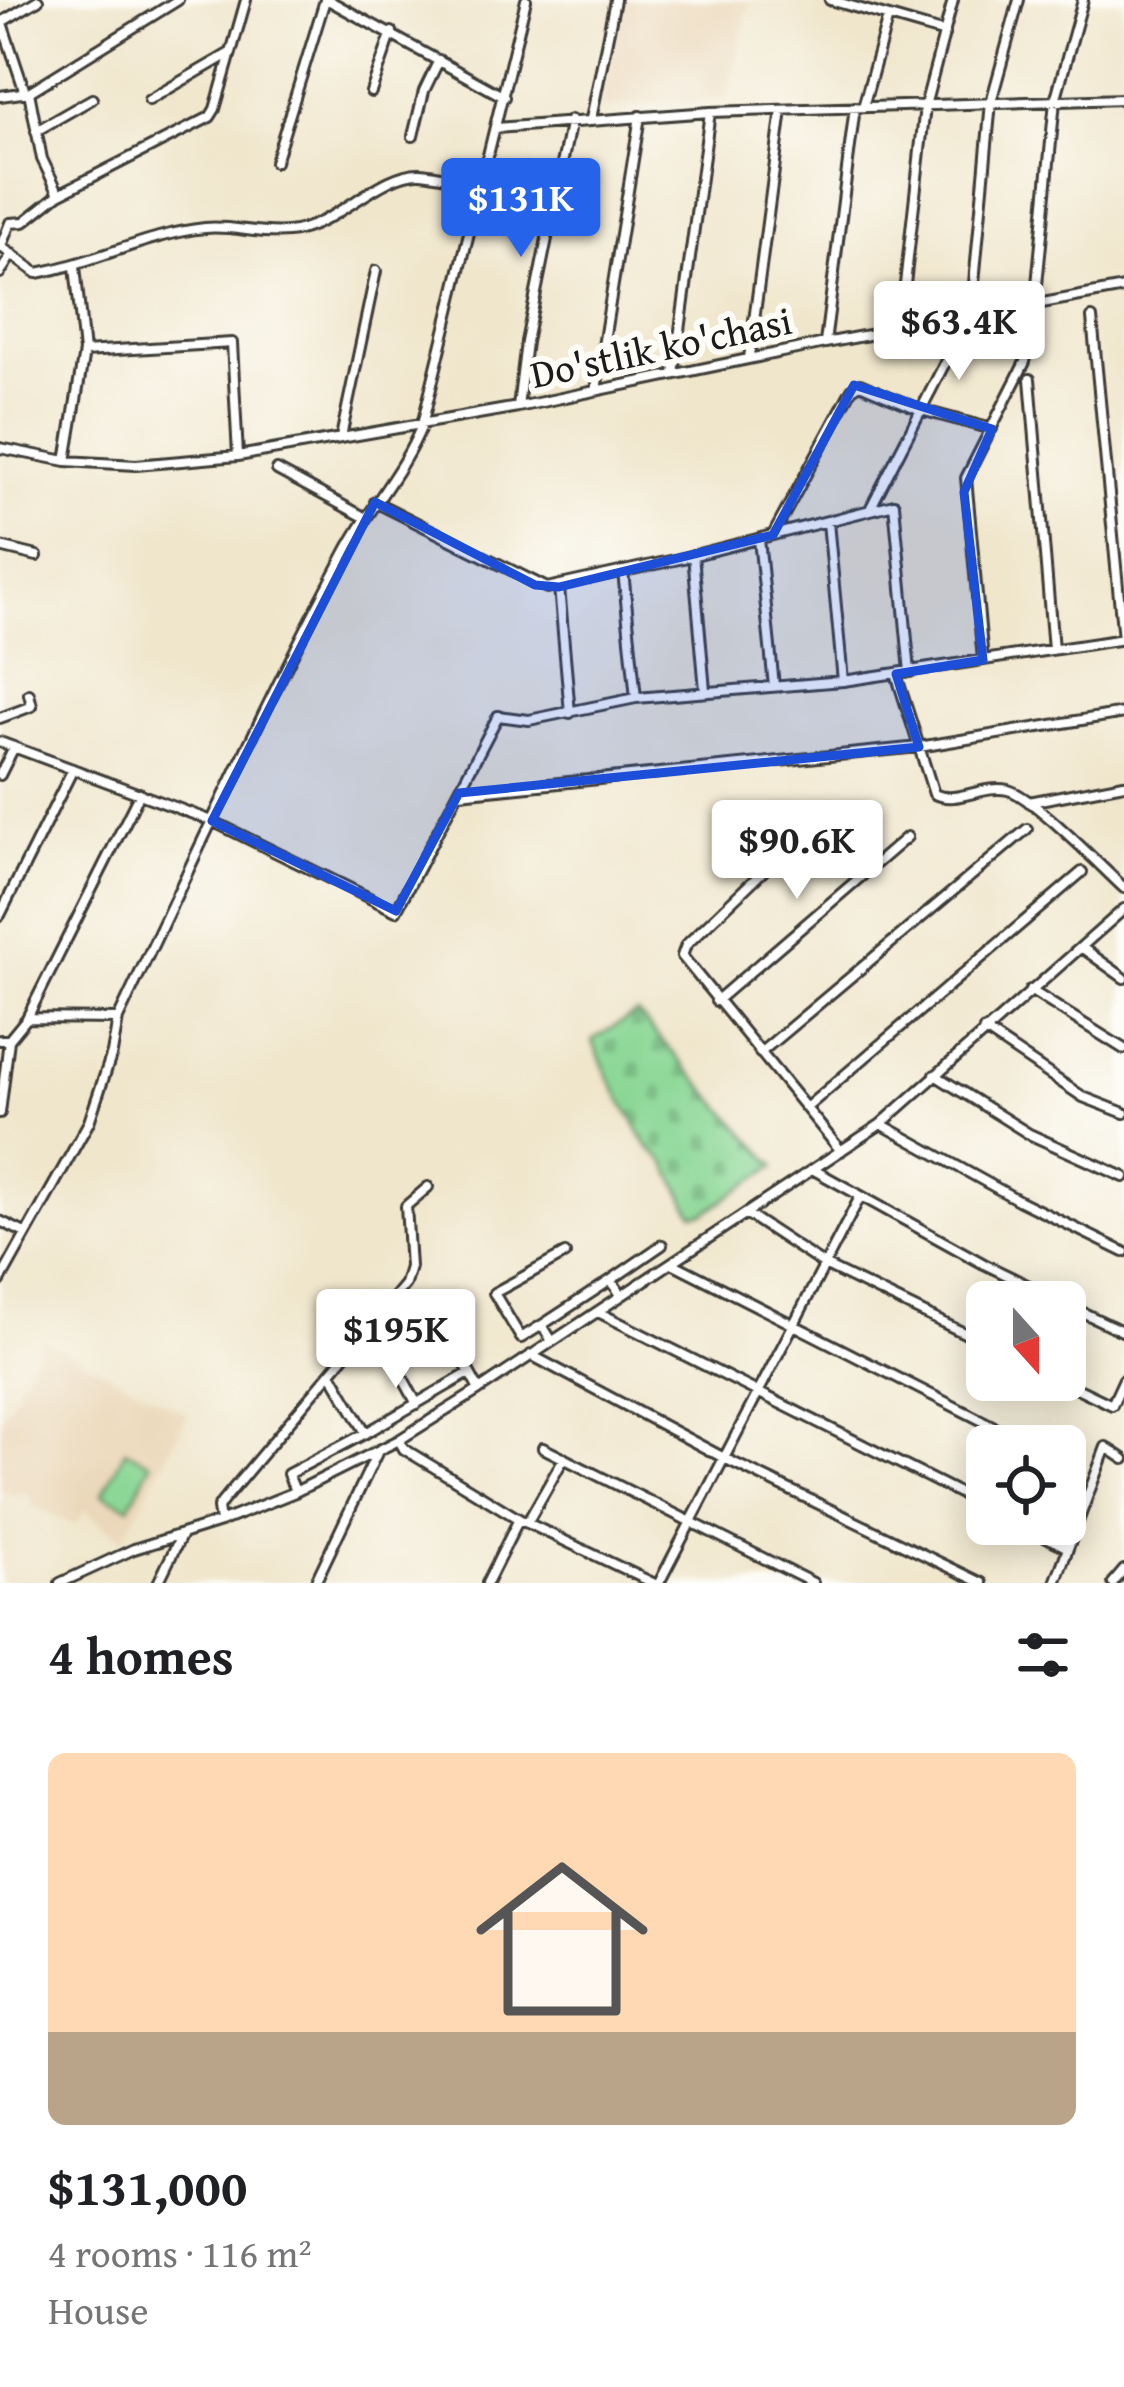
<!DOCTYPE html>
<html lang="en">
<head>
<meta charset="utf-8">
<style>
  :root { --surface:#fff; --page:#f6f6f6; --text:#202124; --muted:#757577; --line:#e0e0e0; --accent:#2563eb }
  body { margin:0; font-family:"Gentium Book Plus",serif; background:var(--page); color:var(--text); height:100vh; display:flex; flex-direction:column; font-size:45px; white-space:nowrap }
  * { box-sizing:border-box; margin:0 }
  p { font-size:39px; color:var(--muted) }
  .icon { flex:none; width:66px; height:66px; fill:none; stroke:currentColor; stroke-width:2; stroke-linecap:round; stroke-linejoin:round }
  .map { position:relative; height:1583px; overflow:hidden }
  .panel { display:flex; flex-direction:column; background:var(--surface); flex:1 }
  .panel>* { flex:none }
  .needle { width:78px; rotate:159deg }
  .buttons { position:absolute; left:966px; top:1281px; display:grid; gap:24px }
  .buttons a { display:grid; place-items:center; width:120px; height:120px; border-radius:18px; background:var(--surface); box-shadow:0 6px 30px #0003; font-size:60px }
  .price { position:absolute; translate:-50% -102px; padding:0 27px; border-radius:12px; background:#fff; color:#222; font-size:39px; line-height:78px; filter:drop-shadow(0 3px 6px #0008) }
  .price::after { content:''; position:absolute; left:50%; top:72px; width:36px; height:27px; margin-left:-18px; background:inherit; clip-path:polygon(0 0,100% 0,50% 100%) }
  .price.active { background:var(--accent); color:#fff }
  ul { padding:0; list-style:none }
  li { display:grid; align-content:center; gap:24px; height:636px; padding:0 48px }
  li+li { border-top:3px solid var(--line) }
  li span { display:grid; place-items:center; height:372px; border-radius:18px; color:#555 }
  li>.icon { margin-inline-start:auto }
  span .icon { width:216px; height:216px; fill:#fffc; stroke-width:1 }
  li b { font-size:51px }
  h2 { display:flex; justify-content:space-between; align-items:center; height:144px; padding:0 48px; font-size:51px }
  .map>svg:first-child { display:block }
  .built { fill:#ebd8ba }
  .cemetery { fill:url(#cemetery-stones); stroke:#537a58; stroke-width:3 }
  .pitch { fill:#8ad795; stroke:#537a58; stroke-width:3 }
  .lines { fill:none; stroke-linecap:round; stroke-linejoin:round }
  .minor-casing { stroke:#3c3a36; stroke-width:14 }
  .minor { stroke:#fff; stroke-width:8 }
  .marked { fill:#1d4ed8; fill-opacity:0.2; stroke:#1d4ed8; stroke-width:9; stroke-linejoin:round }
  .labels { text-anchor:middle; stroke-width:12; stroke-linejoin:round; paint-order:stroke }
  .street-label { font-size:39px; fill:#1c1c1c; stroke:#fdfcf7 }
</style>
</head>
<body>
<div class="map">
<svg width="1124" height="1583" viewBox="0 0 1124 1583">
  <defs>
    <pattern id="cemetery-stones" width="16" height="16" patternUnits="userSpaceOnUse" patternTransform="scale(3)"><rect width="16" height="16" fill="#8ad795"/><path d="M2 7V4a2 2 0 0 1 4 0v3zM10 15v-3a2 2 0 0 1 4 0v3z" fill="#76b880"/></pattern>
  </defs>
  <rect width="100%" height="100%" fill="#fdfcf7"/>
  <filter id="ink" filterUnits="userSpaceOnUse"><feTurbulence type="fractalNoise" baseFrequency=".00833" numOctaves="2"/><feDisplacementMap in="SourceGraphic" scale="24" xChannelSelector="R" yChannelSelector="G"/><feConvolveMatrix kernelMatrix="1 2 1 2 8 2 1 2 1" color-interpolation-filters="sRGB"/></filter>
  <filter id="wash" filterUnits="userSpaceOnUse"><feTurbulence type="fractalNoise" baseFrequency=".004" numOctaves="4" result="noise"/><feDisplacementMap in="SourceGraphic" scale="48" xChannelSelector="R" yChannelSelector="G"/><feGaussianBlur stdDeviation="2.7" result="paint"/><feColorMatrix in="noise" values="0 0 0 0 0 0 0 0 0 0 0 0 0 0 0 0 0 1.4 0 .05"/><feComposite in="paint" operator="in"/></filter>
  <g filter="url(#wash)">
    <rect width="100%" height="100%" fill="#f0e6cc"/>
    <path class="built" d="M623 0H750L726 99 599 108Z
      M43 1340 188 1414 123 1540 85 1510 75 1525 30 1504 33 1498 19 1491 16 1496 0 1488V1423Z"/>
    <path class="cemetery" d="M637 1013 775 1166 704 1213 693 1214 666 1163 649 1148 608 1076 592 1040Z"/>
    <path class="pitch" d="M125 1450 151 1463 129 1507 103 1494Z"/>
  </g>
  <g filter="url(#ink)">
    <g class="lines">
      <defs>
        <path id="minor" d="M328 0 504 97
          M830 0 945 33
          M0 23 38 0
          M2 23 25 92
          M29 92 42 159 59 194
          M371 92 392 32
          M0 96 29 92 178 0
          M149 100 230 53
          M863 107 888 17
          M591 119 615 0
          M496 128 710 112 1124 99
          M36 131 92 99
          M413 136 424 91 439 60
          M275 162 325 0
          M0 246 37 273C95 263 146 234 205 228 232 225 260 235 288 232 334 228 380 172 420 173 440 174 463 182 483 185
          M1 246 10 223 24 222 59 194 210 117 215 109 246 0
          M0 273 12 254
          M1035 305 1055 101 1083 0
          M971 315 991 102 1019 0
          M1092 318 1123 639
          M900 329 925 106 953 0
          M958 337 921 410 992 429
          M825 343 855 107
          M84 352 232 343 238 456
          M749 358 782 110
          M674 374 710 112
          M1030 379 1053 649
          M596 390 640 116
          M518 407 526 342 571 120
          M341 437 376 271
          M0 448 66 461 136 465 238 456 518 407 825 343 1124 288
          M66 461 84 352 75 266
          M277 470 366 518
          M375 502 547 588 679 559 894 504 910 672
          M828 522 843 681
          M773 535 852 389 860 384 921 410 870 509
          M759 539 774 686
          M0 547 37 556
          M693 555 705 690
          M623 571 636 698
          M559 587 570 713
          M983 660 966 478 1025 362 1032 325
          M896 674 934 794C957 805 983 784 1008 790 1033 796 1101 867 1124 888
          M0 718 32 706 29 694
          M0 742 212 821 396 911 498 716 529 720 636 698 843 681 1124 639
          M0 775 14 747
          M459 793 919 747 1124 713
          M1029 802 1124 784
          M803 833 686 945 682 956 841 1151
          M0 915 73 769
          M1081 947 1124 978
          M1030 990 1124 1049
          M716 1001 907 837
          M27 1018 140 793
          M984 1030 1083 1097 1124 1113
          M0 1040H9L27 1018 118 1019
          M760 1053 1027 829
          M935 1075 1029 1134 1124 1177
          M806 1108 1082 872
          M0 1113 9 1040
          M881 1124 1020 1201 1124 1252
          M814 1170 984 1264 1062 1302
          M747 1214 826 1266 987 1344
          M0 1221 25 1233
          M672 1263 1032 1446
          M0 1281 89 1122 112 1053 118 1019C193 862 265 703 347 550 370 507 404 470 422 425L526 0
          M621 1295 611 1280 662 1245
          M1065 1304 1124 1332
          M433 1305 479 1390
          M598 1312 987 1507
          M542 1325 611 1280
          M380 1336 417 1404
          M552 1341 542 1325 521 1338 494 1293 565 1254
          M531 1355 724 1458 982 1583
          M331 1373 366 1433 469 1373
          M1060 1380 1112 1405 1124 1379
          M399 1440 404 1449 519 1519 653 1583
          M543 1448 813 1583
          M295 1491 288 1474 366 1433
          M220 1522 218 1508 222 1502 405 1284 410 1267 406 1206 428 1187
          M527 1523 564 1458
          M1021 1524 1068 1548
          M60 1583 134 1549 220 1522 295 1492 399 1440 479 1390 881 1124 1124 909
          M158 1583 181 1536
          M315 1583 377 1453
          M487 1583 519 1519
          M659 1583 860 1197
          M1055 1583 1106 1447 1124 1459
          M1113 1583 1124 1570"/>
      </defs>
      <use href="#minor" class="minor-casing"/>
      <use href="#minor" class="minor"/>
    </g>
  </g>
  <path class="marked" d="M854 385 992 429 964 492 983 660 896 674 919 747 459 793 396 911 212 821 375 502 535 585 559 587 773 535Z"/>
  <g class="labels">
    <g class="street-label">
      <text transform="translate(661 347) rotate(-12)" y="14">Do'stlik ko'chasi</text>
    </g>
  </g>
</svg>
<div class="buttons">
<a><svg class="needle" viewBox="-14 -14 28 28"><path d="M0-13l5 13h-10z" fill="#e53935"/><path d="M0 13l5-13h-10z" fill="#757577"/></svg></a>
<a><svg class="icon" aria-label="locate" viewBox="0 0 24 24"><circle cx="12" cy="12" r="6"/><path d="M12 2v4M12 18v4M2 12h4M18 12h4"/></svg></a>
</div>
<b class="price active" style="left:521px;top:260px">$131K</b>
<b class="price" style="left:959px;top:383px">$63.4K</b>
<b class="price" style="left:797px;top:902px">$90.6K</b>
<b class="price" style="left:396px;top:1391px">$195K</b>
</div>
<section class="panel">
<h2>4 homes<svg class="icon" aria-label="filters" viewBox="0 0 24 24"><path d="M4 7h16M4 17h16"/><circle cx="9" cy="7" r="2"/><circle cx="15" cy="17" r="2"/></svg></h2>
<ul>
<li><span style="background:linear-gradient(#ffd9b3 75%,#b9a48a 0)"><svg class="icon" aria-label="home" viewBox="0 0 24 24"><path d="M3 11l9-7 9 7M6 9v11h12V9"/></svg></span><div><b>$131,000</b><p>4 rooms · 116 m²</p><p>House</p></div></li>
</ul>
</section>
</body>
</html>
